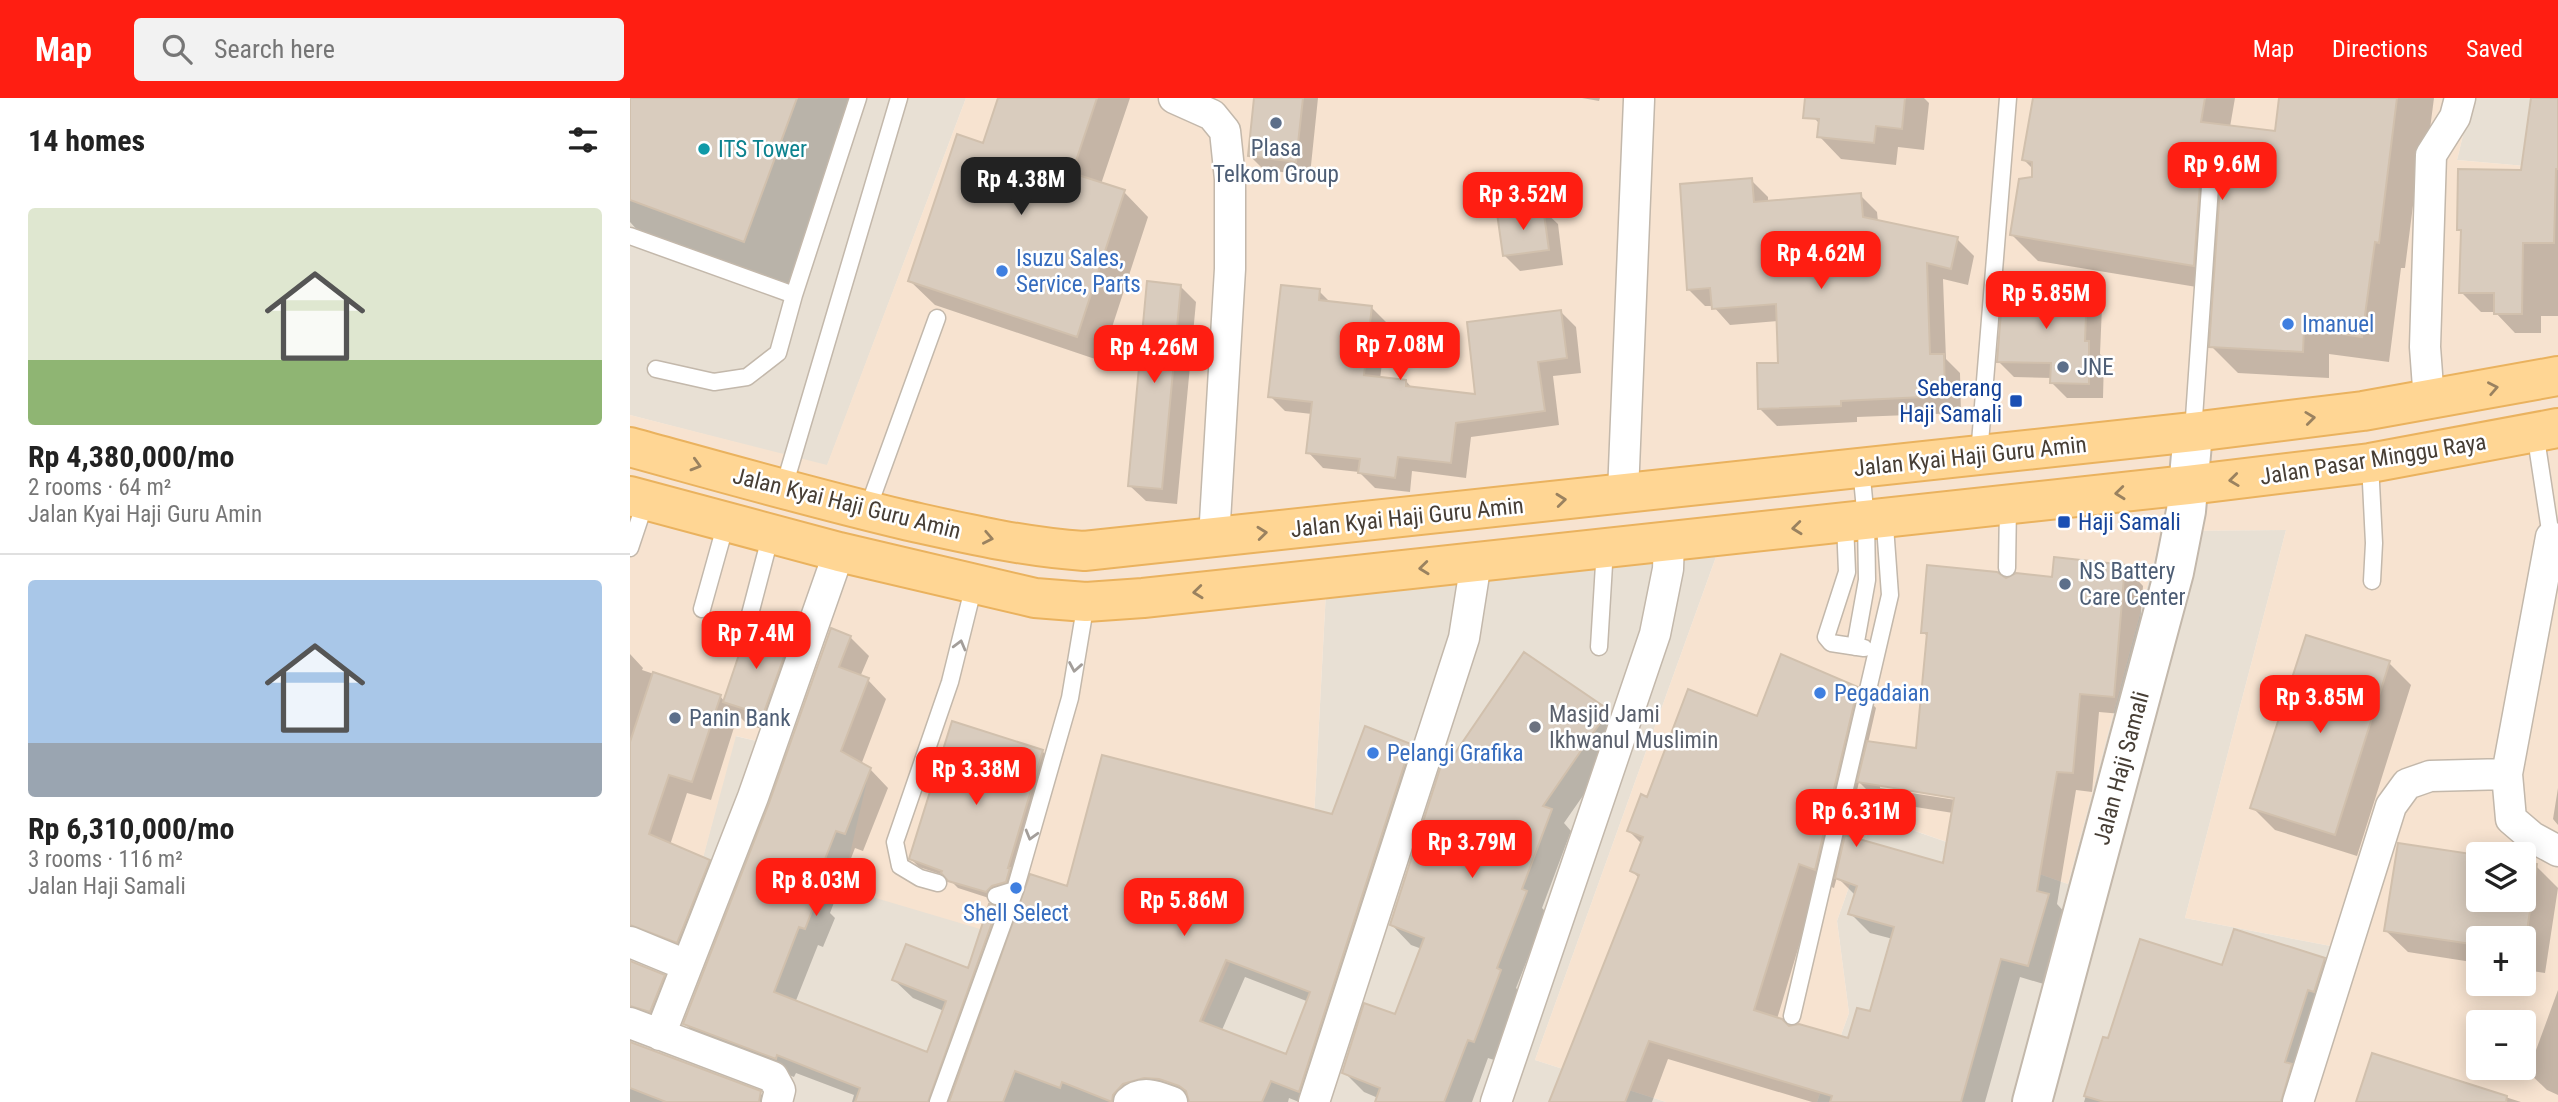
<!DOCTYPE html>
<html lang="en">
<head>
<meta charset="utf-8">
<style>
  :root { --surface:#fff; --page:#f2f2f2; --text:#222; --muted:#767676; --line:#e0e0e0; --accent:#ff1e12 }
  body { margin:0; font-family:"Roboto Condensed",sans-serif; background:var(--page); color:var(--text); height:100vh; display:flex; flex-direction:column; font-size:26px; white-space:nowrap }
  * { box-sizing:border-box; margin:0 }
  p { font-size:23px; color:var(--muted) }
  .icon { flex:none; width:38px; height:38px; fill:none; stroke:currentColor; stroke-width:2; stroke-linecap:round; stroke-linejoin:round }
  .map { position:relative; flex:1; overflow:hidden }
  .side { display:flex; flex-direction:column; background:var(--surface); width:630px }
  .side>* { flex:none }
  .fabs { position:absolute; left:1836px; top:744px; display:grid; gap:14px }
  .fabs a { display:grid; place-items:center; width:70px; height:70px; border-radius:7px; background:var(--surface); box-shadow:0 4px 18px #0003; font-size:35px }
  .price { position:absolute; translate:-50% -60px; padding:0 16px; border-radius:14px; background:var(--accent); color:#fff; font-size:23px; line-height:46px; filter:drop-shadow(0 2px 4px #0008) }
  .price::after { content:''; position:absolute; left:50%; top:42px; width:21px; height:16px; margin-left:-10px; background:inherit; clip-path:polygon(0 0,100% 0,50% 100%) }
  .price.on { background:#222; color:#fff }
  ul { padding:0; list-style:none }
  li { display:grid; align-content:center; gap:14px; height:371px; padding:0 28px }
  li+li { border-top:2px solid var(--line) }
  li span { display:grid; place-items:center; height:217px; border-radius:7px; color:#555 }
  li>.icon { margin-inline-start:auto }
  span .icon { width:126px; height:126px; fill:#fffc; stroke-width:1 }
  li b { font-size:30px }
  h2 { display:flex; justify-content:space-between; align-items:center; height:84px; padding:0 28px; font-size:30px }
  header { display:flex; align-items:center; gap:42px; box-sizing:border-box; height:98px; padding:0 35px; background:var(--accent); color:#fff }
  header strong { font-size:33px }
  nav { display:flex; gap:38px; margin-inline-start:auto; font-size:24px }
  .search { width:490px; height:63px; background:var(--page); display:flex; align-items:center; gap:18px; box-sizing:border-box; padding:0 24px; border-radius:7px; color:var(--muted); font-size:26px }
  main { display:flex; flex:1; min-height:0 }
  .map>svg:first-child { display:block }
  .residential { fill:#e8e0d4 }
  .commercial { fill:#f7e3d0; fill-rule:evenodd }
  .shadow { fill:#0003; fill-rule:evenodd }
  .building { fill:#d9ccbe; stroke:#d1c0ad; stroke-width:2; fill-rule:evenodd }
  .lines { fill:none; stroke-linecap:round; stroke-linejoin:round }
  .service-casing { stroke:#c3b8ab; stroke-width:19 }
  .minor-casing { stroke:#c3b8ab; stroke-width:33 }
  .tertiary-casing { stroke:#c3b8ab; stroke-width:42 }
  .primary-casing { stroke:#eab25e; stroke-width:42 }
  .service { stroke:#fff; stroke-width:16 }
  .minor { stroke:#fff; stroke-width:30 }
  .tertiary { stroke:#fff; stroke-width:38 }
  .primary { stroke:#ffd694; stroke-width:38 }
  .oneway { stroke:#9a8260 }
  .oneway2 { stroke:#a39e9a }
  .service-dot { fill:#5c6f8a; stroke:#fff; stroke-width:2.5 }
  .culture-dot { fill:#0f9aa8; stroke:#fff; stroke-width:2.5 }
  .shop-dot { fill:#3f7fe0; stroke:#fff; stroke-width:2.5 }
  .transit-dot { fill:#1a4fb4; stroke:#fff; stroke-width:2.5 }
  .worship-dot { fill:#6b7280; stroke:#fff; stroke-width:2.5 }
  .labels { text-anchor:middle; stroke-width:5; stroke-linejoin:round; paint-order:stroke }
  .service-label { font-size:23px; fill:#4e5e75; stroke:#fff; text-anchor:start }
  .culture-label { font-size:23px; fill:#0d838f; stroke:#fff; text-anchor:start }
  .shop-label { font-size:23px; fill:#366cbe; stroke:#fff; text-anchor:start }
  .transit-label { font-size:23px; fill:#164399; stroke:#fff; text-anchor:end }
  .street-label { font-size:23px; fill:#473e35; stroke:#fff }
  .worship-label { font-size:23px; fill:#5b616d; stroke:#fff; text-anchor:start }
</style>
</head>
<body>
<header>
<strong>Map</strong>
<div class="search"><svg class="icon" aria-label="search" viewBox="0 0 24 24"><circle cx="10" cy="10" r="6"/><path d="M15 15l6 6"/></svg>Search here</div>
<nav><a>Map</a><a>Directions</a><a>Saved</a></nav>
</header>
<main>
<section class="side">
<h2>14 homes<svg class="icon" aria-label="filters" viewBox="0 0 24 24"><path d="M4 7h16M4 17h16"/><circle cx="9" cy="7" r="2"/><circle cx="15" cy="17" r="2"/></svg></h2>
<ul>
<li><span style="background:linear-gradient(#dfe7d0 70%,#8fb573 0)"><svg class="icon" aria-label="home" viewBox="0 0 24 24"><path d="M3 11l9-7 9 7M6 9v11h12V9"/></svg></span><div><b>Rp 4,380,000/mo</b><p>2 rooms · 64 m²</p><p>Jalan Kyai Haji Guru Amin</p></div></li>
<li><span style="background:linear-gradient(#a9c7e8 75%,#9aa5b1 0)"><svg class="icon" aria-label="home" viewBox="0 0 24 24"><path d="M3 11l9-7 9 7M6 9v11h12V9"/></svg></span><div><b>Rp 6,310,000/mo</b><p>3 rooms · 116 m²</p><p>Jalan Haji Samali</p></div></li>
</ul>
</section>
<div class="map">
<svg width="1928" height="1004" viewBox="0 0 1928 1004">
  <rect width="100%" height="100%" fill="#f4eee6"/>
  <path class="residential" d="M0 0H336L197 368 0 317Z
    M1842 0H1928V71L1827 62Z
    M1656 432 1555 820 1706 849 1659 1004H1187L1219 915 1207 823 1240 729 1247 720 1438 786 1532 433Z
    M1087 456 905 962 1036 1004H0V737L73 759 105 638 241 670 604 856 683 739 696 493Z"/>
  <path class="commercial" d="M336 0H1842L1827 62 1928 71V1004H1659L1706 849 1555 820 1656 432 1532 433 1438 786 1248 720 1240 729 1207 823 1219 915 1187 1004H1036L905 962 1087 456 696 493 683 739 604 856 552 972 384 841 212 790 240 670 106 638 73 760 0 737V317L197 367ZM1848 756H1894V802H1848ZM1848 840H1894V886H1848ZM1848 924H1894V970H1848Z"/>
  <path class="shadow" d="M0 0H232L162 190 10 135 0 124Z
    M370 0H500L471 86 494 94 518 119 471 263 305 207 280 183 354 47Z
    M626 0H688L680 77 634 72 620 58Z
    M952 0H970L969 3Z
    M1178 0H1294L1299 5 1294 52 1268 49 1266 67 1211 61 1189 38 1190 26 1176 12Z
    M1405 0H1605L1600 29 1646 35 1651 0H1804L1797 54 1790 53 1775 170H1771L1759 264 1699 256V280L1608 275 1581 248 1585 192 1408 163 1381 136 1404 81V72L1394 62Z
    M1902 0H1928V218H1911V235H1885L1865 214H1851L1831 194 1832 135 1829 131 1892 74Z
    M1121 82 1138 99V105L1230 97 1247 114 1248 124 1327 141 1344 158 1338 187 1313 181 1316 261 1330 275 1331 315 1227 319V324L1147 328 1130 311 1150 267 1148 223 1100 227 1083 208H1075L1058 191Z
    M912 111 928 126 933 167 890 173 874 157Z
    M550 188 566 204 547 406 516 403 500 388Z
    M1456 192 1472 208 1470 256 1474 260 1473 300H1437L1422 285V280L1384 279 1369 264Z
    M689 193 701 205 742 210 757 225 750 281 776 283 783 291 847 298 931 214 946 229 951 275 923 278 929 327 841 339 836 380 782 373 780 394 745 390 729 374 693 370 678 354 682 316 655 313 640 298Z
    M1494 468 1513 488 1503 617 1469 614 1462 694 1446 692 1427 806 1437 817 1417 887 1390 879 1355 1004H1182L1038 961 1022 1004H919L1009 780 1002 773 1012 746 999 733 1018 701 1128 620 1227 590 1246 610 1238 645 1288 652 1298 539 1293 534 1372 481H1424ZM1229 684 1248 703 1323 715 1314 768 1216 739ZM1250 686 1333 700 1332 703 1250 690ZM1207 779 1226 798 1220 815 1240 835 1263 841 1241 916 1220 943 1159 930 1147 921 1188 784 1204 790Z
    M220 539 239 558 230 579 238 582 256 601 231 667 240 671 258 690 233 753 225 750 200 815 205 820 193 849 188 847 165 905 298 957 314 913 283 900 264 882 339 872 367 810 384 827 439 790 703 718 780 647 799 666 690 1004H669L659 1000 658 1004H561L540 998 513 1004H222L224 997 166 975 164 979 74 944 55 926ZM615 879 679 904 657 959 592 932Z
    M159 543 181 565 155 639 117 626 108 617 81 702 57 695 40 747 79 764 97 782 66 862 2 856 1 864 34 879 52 897 2 937 1 946 130 995 139 1004H0V556L13 570 12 572 90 598 95 604ZM119 611 142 618 141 622 119 615Z
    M1759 565 1781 587 1727 758 1645 732 1622 709Z
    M978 614 998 633 934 725 941 733 912 810 916 814 886 890 890 894 864 962 858 960 842 1004H747L748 1000 734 994 714 974 766 919 792 851 781 847 762 827 821 663Z
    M412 653 420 661 386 778 365 802 328 790 316 778 289 769 281 761Z
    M1928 690V727L1923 721Z
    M1848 759V802H1894V766L1906 768 1928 790 1915 875 1894 872V840H1848V865L1778 854 1755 832Z
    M1694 862 1713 881 1675 1004H1454L1474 941 1479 943 1593 869Z
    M1928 892V997L1917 992 1898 974Z
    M1743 957 1891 1004H1728Z"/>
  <path class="building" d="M0 0H167L114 144 0 102Z
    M368 0H467L442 75 495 92 447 239 278 183 327 36 353 45Z
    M624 0H673L666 64 618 58Z
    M1175 0H1275L1272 31 1246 28 1244 45 1187 39 1189 21 1173 20Z
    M1403 0H1575L1571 24 1645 33 1649 0H1767L1749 145 1745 144 1732 239 1674 230 1673 254 1579 249 1591 75 1590 69 1582 64 1576 65 1571 73 1564 168 1380 137 1389 81 1402 79V64L1392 62Z
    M1901 0H1928V71H1926L1924 145H1893L1892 216H1864V195H1829L1831 132H1827L1828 71 1891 72Z
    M1122 80 1124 104 1231 95 1233 119 1328 139 1321 171 1297 165 1300 256H1314L1315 298 1211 303V308L1128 311 1127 265H1148L1146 206 1082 211 1080 190 1057 192 1050 86Z
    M913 109 919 152 873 158 867 115Z
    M517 183 551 187 532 391 498 388Z
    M651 187 690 191 689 202 742 208 734 277 776 282V288L845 296 837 224 931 212 937 260 908 264 915 313 826 325 821 365 768 359 765 380 728 375 730 361 676 355 682 304 638 299Z
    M1373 189 1457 191 1455 243H1459V286L1420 285 1421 265 1367 264Z
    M1424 459 1495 467 1484 599 1450 596 1443 675 1427 674 1407 793 1419 796 1398 868 1371 861 1331 1004H1200L1202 998 1019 943 995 1004H919L1009 777 1000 773 1013 739 997 733 1011 696 1017 699 1058 591 1127 618 1151 556 1228 589 1185 772 1169 766 1124 912 1152 921 1159 928 1169 926 1218 940 1227 910 1240 913 1264 829 1218 816 1227 788 1205 780 1215 737 1313 765 1324 700 1227 684 1237 643 1286 650 1297 535H1291L1297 467 1367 474 1376 480 1386 475 1422 479Z
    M118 530H123L160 542 133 617 93 604Z
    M201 530 221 538 209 569 239 580 211 653 241 670 215 736 206 733 181 797 187 800 175 831 169 829 144 894 297 954 316 903 262 882 276 846 338 870 359 806 368 808 298 1004H225L230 990 147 957 146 961 53 926 139 705Z
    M1676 537 1760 563 1705 737 1620 710Z
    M894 554 979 612 913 708 922 711 892 791 897 793 867 870 871 872 844 944 838 942 814 1004H745L750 990 712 975 734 905 765 916 794 840 760 827 814 658 821 661Z
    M23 574 91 597 62 684 39 677 19 736 80 762 47 845 0 827V644Z
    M322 623 413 652 378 770H380L376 784 362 788 356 794 318 783 311 775 312 773 279 761Z
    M735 628 781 646 669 994 641 983 632 1004H559L556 993 549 988 529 981 514 980 493 986 483 997 482 1004 432 984 430 990 385 973 373 1004H319L400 776 437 788 472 657 702 716ZM596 862 680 894 656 956 570 923Z
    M1768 745 1848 757V802H1894V764L1907 766 1894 853V840H1848V847L1754 833Z
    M1604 831 1695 860 1684 894 1678 892 1655 964 1662 966 1651 1004H1474L1454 998 1473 939 1478 940 1510 841 1592 867Z
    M0 863 35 877 20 914 0 908Z
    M0 944 131 993 129 1004H36L0 990Z
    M1742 955 1877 998 1876 1004H1726Z"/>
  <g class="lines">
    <defs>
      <path id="service" d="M0 138 164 197 148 255 117 279 84 284 26 271
        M164 197 228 0
        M1563 334 1581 74
        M1905 334 1921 439
        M1349 357 1378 0
        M1740 365 1744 445 1742 483
        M153 392 269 0
        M237 413 307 220
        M1215 425 1217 474 1196 539 1201 545 1234 550
        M0 450 16 402
        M1377 470 1378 407
        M72 511 96 425
        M119 520 141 436
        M969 549 975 450
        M1225 549 1237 482 1236 422 1231 370
        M308 785 290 780 270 768 265 744 320 584 344 487
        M366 798 385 792 440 600 456 504
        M1162 918 1260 497 1255 428 1258 420
        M308 1004 385 792"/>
      <path id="minor" d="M544 0 582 17 595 33 600 81V171L584 440
        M1799 303 1795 249 1801 57 1825 19 1830 0
        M993 395 1009 2
        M1877 676 1881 721 1902 739 1928 753
        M0 844 56 867
        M0 925 143 979 150 992 147 1004
        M30 937 123 699 209 454
        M499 1004C512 992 526 998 542 1004
        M684 1004 834 540 846 464
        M866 1004 1025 536 1038 471 1039 443
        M1668 1004 1761 708 1777 686 1800 678 1877 676 1921 439"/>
      <path id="tertiary" d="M1402 1004 1544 474 1556 413 1563 334"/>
      <path id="primary" d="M0 349C91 374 182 400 275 422 334 435 393 449 454 453L1563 334 1733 313 1928 278
        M0 398 209 454 405 500 456 504 513 500 1558 387 1740 365 1928 330"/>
    </defs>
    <use href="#service" class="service-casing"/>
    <use href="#minor" class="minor-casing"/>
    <use href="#tertiary" class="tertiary-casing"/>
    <use href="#primary" class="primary-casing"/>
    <use href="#service" class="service"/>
    <use href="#minor" class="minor"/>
    <use href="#tertiary" class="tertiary"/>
    <use href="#primary" class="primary"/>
  </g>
  <defs><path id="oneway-chevron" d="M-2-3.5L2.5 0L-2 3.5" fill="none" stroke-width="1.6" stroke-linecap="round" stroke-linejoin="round" transform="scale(1.75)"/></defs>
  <g class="oneway">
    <use href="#oneway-chevron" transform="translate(1863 290) rotate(-11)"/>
    <use href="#oneway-chevron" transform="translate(1680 320) rotate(-7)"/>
    <use href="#oneway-chevron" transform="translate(66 367) rotate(16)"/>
    <use href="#oneway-chevron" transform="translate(1604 382) rotate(173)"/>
    <use href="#oneway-chevron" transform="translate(1490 395) rotate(174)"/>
    <use href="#oneway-chevron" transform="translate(931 402) rotate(-6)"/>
    <use href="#oneway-chevron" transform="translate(1167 430) rotate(174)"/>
    <use href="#oneway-chevron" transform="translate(632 435) rotate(-6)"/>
    <use href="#oneway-chevron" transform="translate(358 440) rotate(11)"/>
    <use href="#oneway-chevron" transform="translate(794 470) rotate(174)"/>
    <use href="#oneway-chevron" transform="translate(568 494) rotate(174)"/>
  </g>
  <g class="oneway2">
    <use href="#oneway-chevron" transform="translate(330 547) rotate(-75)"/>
    <use href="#oneway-chevron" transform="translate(445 569) rotate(100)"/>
    <use href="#oneway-chevron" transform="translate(401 737) rotate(106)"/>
  </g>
  <g class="service-dot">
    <circle cx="646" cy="25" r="7"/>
    <circle cx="1433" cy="269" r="7"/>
    <circle cx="1435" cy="486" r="7"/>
    <circle cx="45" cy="620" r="7"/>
  </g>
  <circle class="culture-dot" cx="74" cy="51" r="7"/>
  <g class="shop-dot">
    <circle cx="372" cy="173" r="7"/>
    <circle cx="1658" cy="226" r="7"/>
    <circle cx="1190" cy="595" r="7"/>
    <circle cx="743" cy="655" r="7"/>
    <circle cx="386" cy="790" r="7"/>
  </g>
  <g class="transit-dot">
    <rect x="1379" y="296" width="14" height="14" rx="3.5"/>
    <rect x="1427" y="417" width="14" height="14" rx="3.5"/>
  </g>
  <circle class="worship-dot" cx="905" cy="629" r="7"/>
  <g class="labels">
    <g class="service-label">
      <text x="646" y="58" text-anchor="middle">Plasa<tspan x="646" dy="26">Telkom Group</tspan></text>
      <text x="1447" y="277">JNE</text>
      <text x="1449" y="481">NS Battery<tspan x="1449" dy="26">Care Center</tspan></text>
      <text x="59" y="628">Panin Bank</text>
    </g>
    <g class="culture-label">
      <text x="88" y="59">ITS Tower</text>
    </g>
    <g class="shop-label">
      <text x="386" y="168">Isuzu Sales,<tspan x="386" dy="26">Service, Parts</tspan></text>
      <text x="1672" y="234">Imanuel</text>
      <text x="1204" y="603">Pegadaian</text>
      <text x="757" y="663">Pelangi Grafika</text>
      <text x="386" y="823" text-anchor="middle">Shell Select</text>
    </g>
    <g class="transit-label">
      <text x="1372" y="298">Seberang<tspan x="1372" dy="26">Haji Samali</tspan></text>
      <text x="1448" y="432" text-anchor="start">Haji Samali</text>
    </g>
    <g class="street-label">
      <text transform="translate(1340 358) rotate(-6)" y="8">Jalan Kyai Haji Guru Amin</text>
      <text transform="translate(1743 361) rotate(-9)" y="8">Jalan Pasar Minggu Raya</text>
      <text transform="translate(217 405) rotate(14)" y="8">Jalan Kyai Haji Guru Amin</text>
      <text transform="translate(777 419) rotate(-6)" y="8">Jalan Kyai Haji Guru Amin</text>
      <text transform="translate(1491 670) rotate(-75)" y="8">Jalan Haji Samali</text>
    </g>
    <g class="worship-label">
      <text x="919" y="624">Masjid Jami<tspan x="919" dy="26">Ikhwanul Muslimin</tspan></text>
    </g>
  </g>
</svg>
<div class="fabs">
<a><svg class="icon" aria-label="layers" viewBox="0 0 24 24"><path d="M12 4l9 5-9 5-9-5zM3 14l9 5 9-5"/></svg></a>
<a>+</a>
<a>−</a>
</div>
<b class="price" style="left:1592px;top:104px">Rp 9.6M</b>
<b class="price on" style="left:391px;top:119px">Rp 4.38M</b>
<b class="price" style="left:893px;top:134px">Rp 3.52M</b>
<b class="price" style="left:1191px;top:193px">Rp 4.62M</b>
<b class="price" style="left:1416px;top:233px">Rp 5.85M</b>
<b class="price" style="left:770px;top:284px">Rp 7.08M</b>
<b class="price" style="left:524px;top:287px">Rp 4.26M</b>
<b class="price" style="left:126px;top:573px">Rp 7.4M</b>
<b class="price" style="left:1690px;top:637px">Rp 3.85M</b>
<b class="price" style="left:346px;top:709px">Rp 3.38M</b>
<b class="price" style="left:1226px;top:751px">Rp 6.31M</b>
<b class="price" style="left:842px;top:782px">Rp 3.79M</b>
<b class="price" style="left:186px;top:820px">Rp 8.03M</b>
<b class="price" style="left:554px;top:840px">Rp 5.86M</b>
</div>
</main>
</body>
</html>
